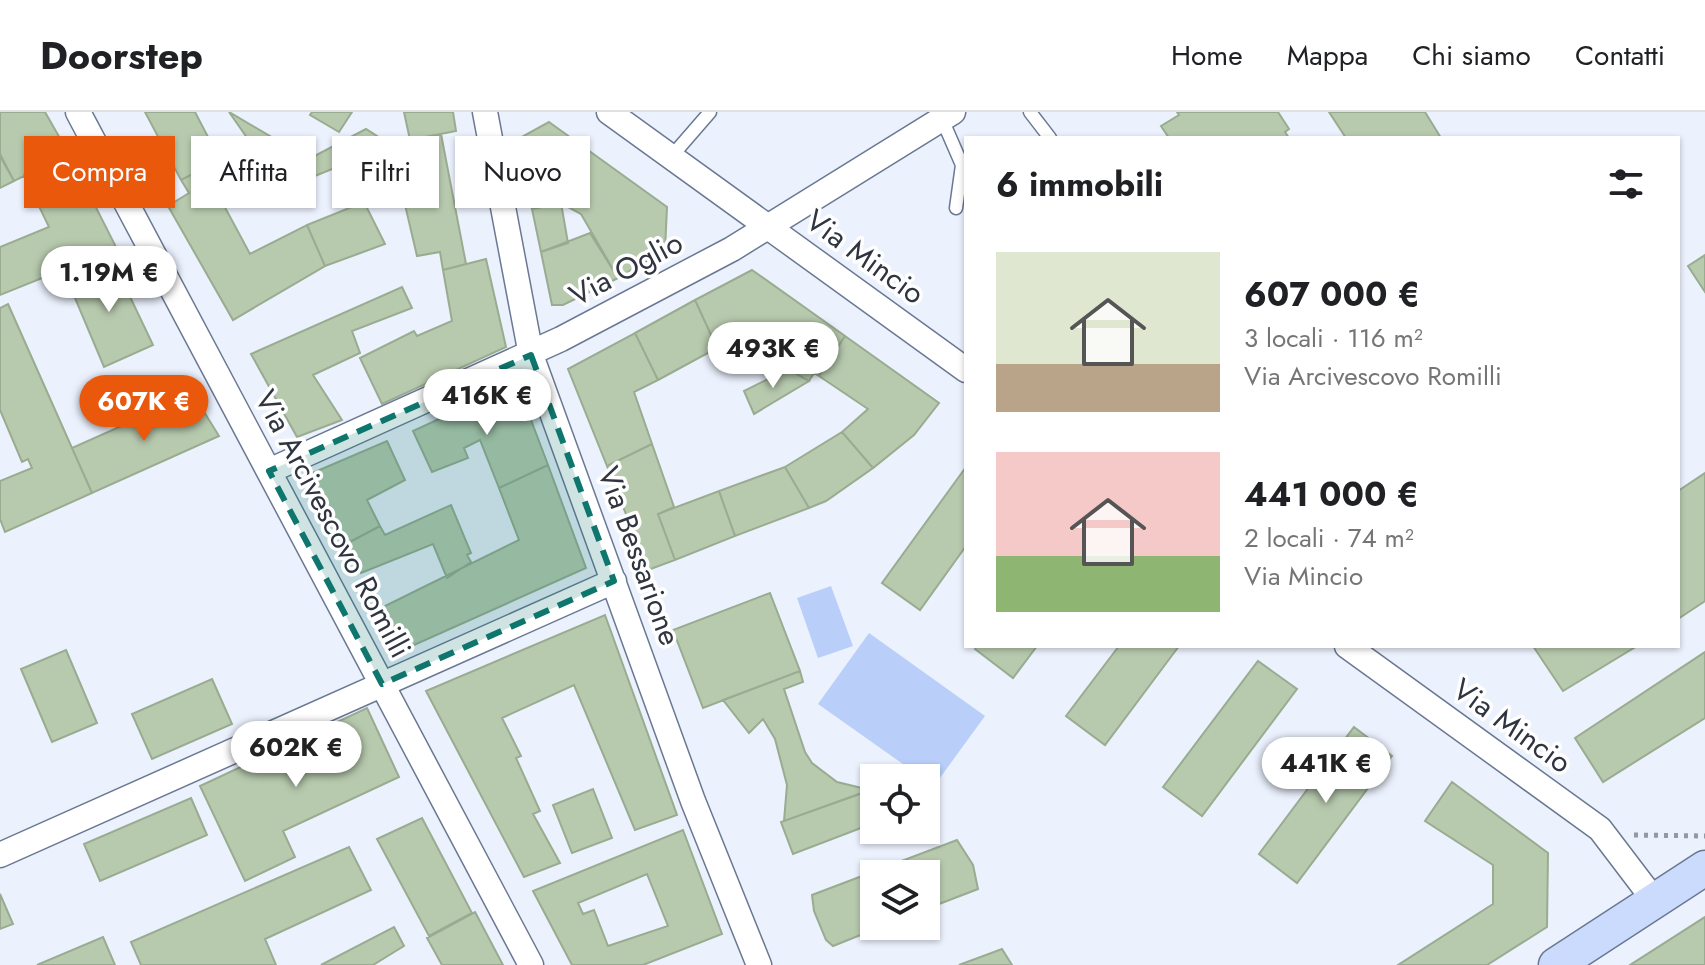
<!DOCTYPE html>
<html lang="it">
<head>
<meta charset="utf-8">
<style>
  :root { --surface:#fff; --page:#f6f6f6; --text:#202124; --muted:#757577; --line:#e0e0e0; --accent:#ea580c }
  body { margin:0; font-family:Jost,sans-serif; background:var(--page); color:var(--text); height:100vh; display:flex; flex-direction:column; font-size:30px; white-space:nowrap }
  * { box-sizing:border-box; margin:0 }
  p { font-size:26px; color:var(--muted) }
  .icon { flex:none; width:44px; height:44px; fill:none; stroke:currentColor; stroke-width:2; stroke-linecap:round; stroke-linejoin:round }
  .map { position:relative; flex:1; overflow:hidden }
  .drawer { position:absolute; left:964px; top:24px; width:716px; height:512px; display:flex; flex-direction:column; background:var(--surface); border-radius:0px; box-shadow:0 2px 6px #0004 }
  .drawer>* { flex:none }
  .banner { position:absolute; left:24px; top:24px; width:760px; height:72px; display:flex; gap:16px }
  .fabs { position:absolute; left:860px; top:652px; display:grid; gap:16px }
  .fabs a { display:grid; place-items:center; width:80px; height:80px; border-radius:0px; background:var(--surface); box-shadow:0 2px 6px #0004; font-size:40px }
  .price { position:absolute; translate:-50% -68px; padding:0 18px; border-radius:28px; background:#fff; color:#222; font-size:26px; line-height:52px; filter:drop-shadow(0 2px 4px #0008) }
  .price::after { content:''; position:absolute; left:50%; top:48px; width:24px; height:18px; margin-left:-12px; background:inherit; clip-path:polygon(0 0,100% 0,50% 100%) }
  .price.on { background:var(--accent); color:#fff }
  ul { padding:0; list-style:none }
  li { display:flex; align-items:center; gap:24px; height:200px; padding:0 32px }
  li span { display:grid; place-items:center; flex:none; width:224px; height:160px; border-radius:0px; color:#555 }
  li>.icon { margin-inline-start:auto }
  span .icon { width:96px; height:96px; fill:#fffc; stroke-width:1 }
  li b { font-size:34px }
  h2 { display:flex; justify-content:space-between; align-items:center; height:96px; padding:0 32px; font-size:34px }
  .pill { padding:0 28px; border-radius:0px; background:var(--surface); box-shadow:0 2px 6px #0004; font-size:28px; line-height:72px }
  .pill.on { background:var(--accent); color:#fff }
  header { display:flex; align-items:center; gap:48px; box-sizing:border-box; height:112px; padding:0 40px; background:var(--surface); border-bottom:2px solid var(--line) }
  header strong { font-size:38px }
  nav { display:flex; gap:44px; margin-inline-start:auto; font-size:28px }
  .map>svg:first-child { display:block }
  .green { fill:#b9cffa }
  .building { fill:#b7caae; stroke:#99ab90; stroke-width:2; fill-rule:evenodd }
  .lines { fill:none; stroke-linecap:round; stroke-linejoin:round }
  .lane-casing { stroke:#6a7892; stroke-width:15 }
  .street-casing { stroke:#6a7892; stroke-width:27 }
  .secondary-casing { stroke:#6a7892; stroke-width:37 }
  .path { stroke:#9298a4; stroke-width:5; stroke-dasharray:4 6; stroke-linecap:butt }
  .lane { stroke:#fff; stroke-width:12 }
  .street { stroke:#fff; stroke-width:24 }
  .secondary { stroke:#cbdbfd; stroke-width:34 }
  .marked { fill:#0f766e; fill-opacity:0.2; stroke:#0f766e; stroke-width:6; stroke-dasharray:16 10; stroke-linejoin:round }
  .labels { text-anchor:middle; stroke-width:7; stroke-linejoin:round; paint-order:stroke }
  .street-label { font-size:30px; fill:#2f3540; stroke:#fefefe }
</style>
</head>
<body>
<header>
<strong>Doorstep</strong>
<nav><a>Home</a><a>Mappa</a><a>Chi siamo</a><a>Contatti</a></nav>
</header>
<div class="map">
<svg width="1705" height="853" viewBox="0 0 1705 853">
  <rect width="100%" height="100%" fill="#ebf1fd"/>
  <path class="green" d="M831 474 853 534 818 546 797 486Z
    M869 521 985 604 934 674 818 592Z"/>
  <path class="building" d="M0 0H45L69 42 14 69 0 42Z
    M145 0H195L220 48 181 68Z
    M229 0 309 47 366 17 391 33 283 77Z
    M312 0H352L339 20 310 3Z
    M404 0H453L456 19 410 28Z
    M1177 0H1278L1289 17 1285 20 1289 26H1169L1161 14 1179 3Z
    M1329 0H1425L1441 26H1346Z
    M549 10 667 95 665 138 618 166 581 102 561 91 532 97 518 27Z
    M441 22 466 152 443 158 440 140 417 144 391 33Z
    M69 42 121 145 75 163 67 151 44 160 47 164 0 183V135L49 115 24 63Z
    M0 44 14 69 0 76Z
    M220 48 238 80 221 88 250 142 307 113 325 154 233 208 168 94 189 81 181 68Z
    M364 90 385 132 325 154 307 113Z
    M561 91 568 131 541 140 532 97Z
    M590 121 618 166 563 193H552L541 140Z
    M1705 143V180L1688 154Z
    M486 147 506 235 382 292 360 246 414 219 417 224 452 209 443 158Z
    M113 149 153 233 104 255 67 167Z
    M752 158 845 224 819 264 814 261 809 269 788 257 792 249 751 219 717 236 695 188Z
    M402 175 412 196 352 219 360 241 313 263 342 308 297 325 251 242Z
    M695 188 717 236 658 268 635 221Z
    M8 192 92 381 5 420 0 407V369L32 356 28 347 22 350 0 298V196Z
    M635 221 658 268 634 280 652 332 607 354 568 257Z
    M845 224 939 291 914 323 873 356 842 320 868 297 819 264Z
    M788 257 809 269 754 302 744 279Z
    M517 271 548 353 499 376 480 328 464 336 468 346 432 360 413 319Z
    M193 282 219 324 92 381 72 336Z
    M842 320 873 356 826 389 809 396 785 355Z
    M387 329 405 368 367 388 380 414 346 432 310 362Z
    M652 332 674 395 658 402 675 448 648 458 607 354Z
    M548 353 586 456 403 538 383 495 519 428 499 376Z
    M785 355 809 396 735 424 719 379Z
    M966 355V434L920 498 882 471Z
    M1705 361V489L1678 507V379Z
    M719 379 735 424 675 448 658 402Z
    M451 393 471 441 467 443 471 450 447 466 433 432 361 461 346 432 380 414 385 423Z
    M770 481 800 559 703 596 673 518Z
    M605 503 677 703 635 718 574 573 502 606 521 644 516 646 540 699 533 702 560 751 524 765 426 579Z
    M977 534H1037L1013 566 975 537Z
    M1119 534H1179L1105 633 1066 604Z
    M1533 534H1637L1563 579Z
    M66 538 97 611 52 630 21 557Z
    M1705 540V606L1603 670 1575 626Z
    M1258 549 1297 577 1202 704 1163 675Z
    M800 559 803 570 784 577 805 640 812 651 837 670 870 678 784 709 787 673 775 627 763 607 749 621 723 588Z
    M212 567 232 612 152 647 132 602Z
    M367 596 399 665 283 719 295 745 245 769 200 674Z
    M1354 615 1392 644 1297 771 1259 742Z
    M1452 670 1548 741 1547 815 1487 853H1398L1493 792V753L1425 709Z
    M593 677 612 726 572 741 553 693Z
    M874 677V711L793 742 781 710Z
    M191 686 207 723 100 769 84 732Z
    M422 706 472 801 429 824 377 727Z
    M683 718 722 822 643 853H572L533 779ZM647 762 668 814 608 834 594 798 583 802 578 791Z
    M957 728 973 753 978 777 926 797V762H874V814H883L833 834 826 828 814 799 812 783Z
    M349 735 371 778 265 827 276 853H141L131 830Z
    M0 782 13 812 0 817Z
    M475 800 503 853H442L427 826Z
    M1705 805V853H1630Z
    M394 815 404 834 373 853H321Z
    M103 825 115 853H37Z
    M1002 837 1012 853H959Z"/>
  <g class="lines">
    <defs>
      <path id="lane" d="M1030 0 1050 26
        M942 7 962 53 956 96
        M671 45 710 0"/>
      <path id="street" d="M78 0 531 853
        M485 0 531 243 693 689 759 853
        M609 0 966 258
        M269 359 561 227 732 137 953 0
        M1347 534 1600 717 1654 788
        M0 743 614 469"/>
      <path id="secondary" d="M1556 853 1705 756"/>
    </defs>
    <use href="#lane" class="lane-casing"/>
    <use href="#street" class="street-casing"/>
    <use href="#secondary" class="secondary-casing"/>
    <path class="path" d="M1634 723 1705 724"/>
    <use href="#lane" class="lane"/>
    <use href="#street" class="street"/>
    <use href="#secondary" class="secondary"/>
  </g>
  <path class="marked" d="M531 243 614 469 382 572 269 359Z"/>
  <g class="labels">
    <g class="street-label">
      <text transform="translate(865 145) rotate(36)" y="10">Via Mincio</text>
      <text transform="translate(626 157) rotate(-28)" y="10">Via Oglio</text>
      <text transform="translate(333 412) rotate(62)" y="10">Via Arcivescovo Romilli</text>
      <text transform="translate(639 444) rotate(70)" y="10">Via Bessarione</text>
      <text transform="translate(1512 614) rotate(36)" y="10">Via Mincio</text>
    </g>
  </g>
</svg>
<div class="fabs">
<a><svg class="icon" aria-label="locate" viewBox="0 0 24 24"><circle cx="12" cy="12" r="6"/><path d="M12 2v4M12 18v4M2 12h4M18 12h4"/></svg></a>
<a><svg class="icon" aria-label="layers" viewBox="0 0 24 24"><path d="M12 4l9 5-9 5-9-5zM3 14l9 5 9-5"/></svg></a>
</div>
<b class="price" style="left:109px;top:202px">1.19M €</b>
<b class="price" style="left:773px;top:278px">493K €</b>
<b class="price" style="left:487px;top:325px">416K €</b>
<b class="price on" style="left:144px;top:331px">607K €</b>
<b class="price" style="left:296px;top:677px">602K €</b>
<b class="price" style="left:1326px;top:693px">441K €</b>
<div class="banner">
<a class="pill on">Compra</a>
<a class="pill">Affitta</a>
<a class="pill">Filtri</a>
<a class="pill">Nuovo</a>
</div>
<section class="drawer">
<h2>6 immobili<svg class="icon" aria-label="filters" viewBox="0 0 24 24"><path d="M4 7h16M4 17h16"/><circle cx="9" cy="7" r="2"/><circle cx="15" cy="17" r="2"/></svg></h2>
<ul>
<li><span style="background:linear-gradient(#dfe7d0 70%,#b9a48a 0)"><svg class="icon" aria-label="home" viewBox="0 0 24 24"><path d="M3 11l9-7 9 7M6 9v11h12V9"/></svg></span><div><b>607 000 €</b><p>3 locali · 116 m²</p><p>Via Arcivescovo Romilli</p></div></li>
<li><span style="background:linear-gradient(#f6c9c9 65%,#8fb573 0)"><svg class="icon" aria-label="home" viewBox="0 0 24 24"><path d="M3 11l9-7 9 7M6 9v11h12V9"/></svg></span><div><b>441 000 €</b><p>2 locali · 74 m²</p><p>Via Mincio</p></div></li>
</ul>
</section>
</div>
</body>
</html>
